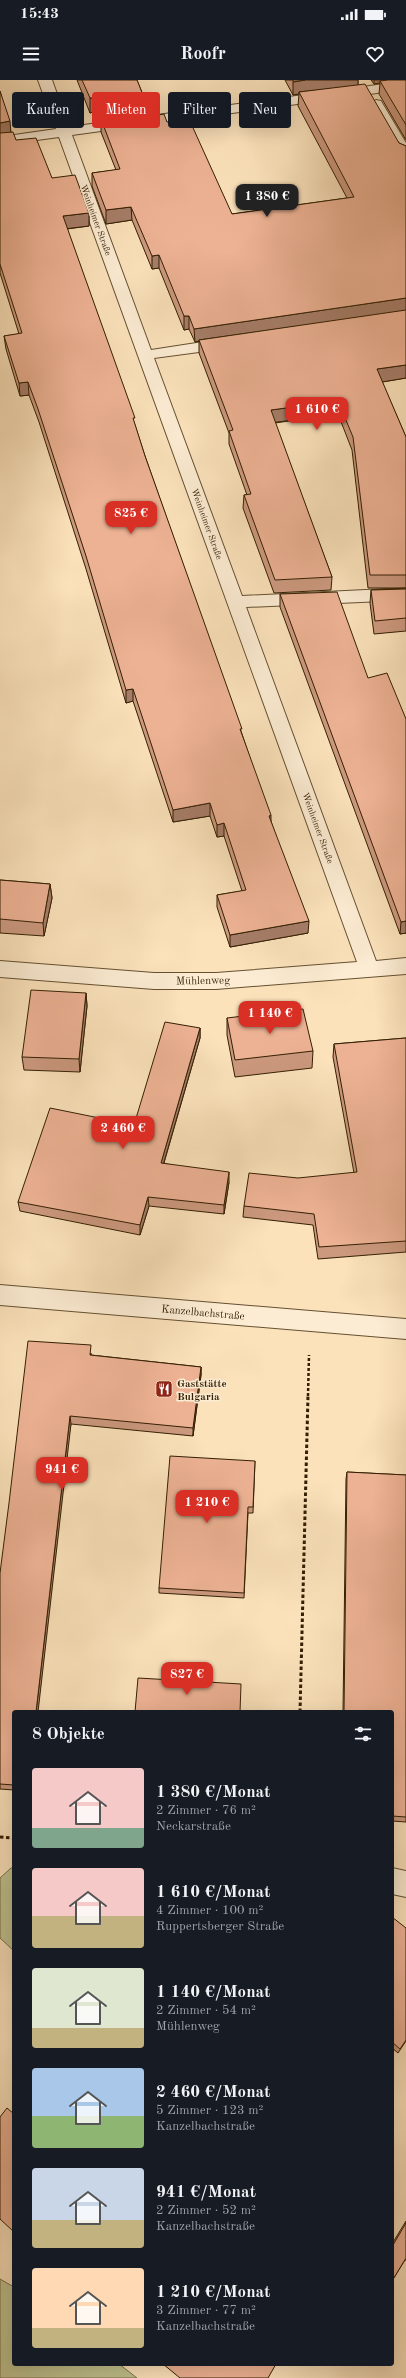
<!DOCTYPE html>
<html lang="de">
<head>
<meta charset="utf-8">
<style>
  :root { --surface:#171b24; --page:#242831; --text:#f1f3f6; --muted:#9ea1a6; --accent:#d93025 }
  body { margin:0; font-family:"Old Standard TT",serif; background:var(--page); color:var(--text); height:100vh; display:flex; flex-direction:column; font-size:15px; white-space:nowrap }
  * { box-sizing:border-box; margin:0 }
  p { font-size:13px; color:var(--muted) }
  .icon { flex:none; width:22px; height:22px; fill:none; stroke:currentColor; stroke-width:2; stroke-linecap:round; stroke-linejoin:round }
  .map { position:relative; flex:1; overflow:hidden }
  .sheet { position:absolute; left:12px; top:1630px; width:382px; height:656px; display:flex; flex-direction:column; background:var(--surface); border-radius:4px; box-shadow:0 4px 16px #0002 }
  .sheet>* { flex:none }
  .guide { position:absolute; left:12px; top:12px; width:382px; height:36px; display:flex; gap:8px }
  .price { position:absolute; translate:-50% -34px; padding:0 9px; border-radius:8px; background:var(--accent); color:#fff; font-size:13px; line-height:26px; filter:drop-shadow(0 1px 2px #0008) }
  .price::after { content:''; position:absolute; left:50%; top:24px; width:12px; height:9px; margin-left:-6px; background:inherit; clip-path:polygon(0 0,100% 0,50% 100%) }
  .price.active { background:#222; color:#fff }
  ul { padding:0; list-style:none }
  li { display:flex; align-items:center; gap:12px; height:100px; padding:0 20px }
  li span { display:grid; place-items:center; flex:none; width:112px; height:80px; border-radius:4px; color:#555 }
  li>.icon { margin-inline-start:auto }
  span .icon { width:48px; height:48px; fill:#fffc; stroke-width:1 }
  li b { font-size:17px }
  h2 { display:flex; justify-content:space-between; align-items:center; height:48px; padding:0 20px; font-size:17px }
  .pill { padding:0 14px; border-radius:4px; background:var(--surface); box-shadow:0 4px 16px #0002; font-size:14px; line-height:36px }
  .pill.active { background:var(--accent); color:#fff }
  .status { display:flex; justify-content:space-between; align-items:center; height:28px; padding:0 20px; background:var(--surface); direction:ltr }
  .status svg { height:11px; fill:currentColor }
  header { display:flex; justify-content:space-between; align-items:center; height:52px; padding:0 20px; background:var(--surface); font-size:18px; font-weight:800 }
  .map>svg:first-child { display:block }
  .green { fill:#c0c390; stroke:#7a714a }
  .lines { fill:none; stroke-linecap:round; stroke-linejoin:round }
  .minor-casing { stroke:#655031; stroke-width:2 }
  .path-far1 { stroke:#331f03; stroke-width:2.5; stroke-dasharray:3 2; stroke-linecap:butt }
  .path { stroke:#331f03; stroke-width:3; stroke-dasharray:3.5 2.5; stroke-linecap:butt }
  .minor { fill:#fcecd3; fill-rule:evenodd }
  .wall { fill:#cc997f; stroke:#331f03 }
  .shaded-wall { fill:#a67d68; stroke:#331f03 }
  .building { fill:#edb294; stroke:#331f03 }
  .labels { text-anchor:middle; stroke-width:3; stroke-linejoin:round; paint-order:stroke }
  .far-street-label { font-size:9px; fill:#331f03; stroke:#fcecd3 }
  .street-label { font-size:11px; fill:#331f03; stroke:#fcecd3 }
  .poi-label { font-size:11px; font-weight:bold; fill:#331f03; stroke:#fcecd3; text-anchor:start }
</style>
</head>
<body>
<div class="status"><b>15:43</b><svg viewBox="0 0 49 12"><path d="M0 12V9h3v3zM5 12V6h3v6zM10 12V3h3v9zM15 12V0h3v12zM26 1h20v11H26zM47 4h2v5h-2z"/></svg></div>
<header><svg class="icon" aria-label="menu" viewBox="0 0 24 24"><path d="M4 6h16M4 12h16M4 18h16"/></svg>Roofr<svg class="icon" aria-label="heart" viewBox="0 0 24 24"><path d="M12 20l-8-8c-3-5 5-10 8-4 3-6 11-1 8 4z"/></svg></header>
<div class="map">
<svg width="406" height="2298" viewBox="0 0 406 2298">
  <rect width="100%" height="100%" fill="#fbe2bb"/>
  <filter id="stains"><feTurbulence type="fractalNoise" baseFrequency=".005" numOctaves="4"/><feColorMatrix values="0 0 0 0 .2 0 0 0 0 .09 0 0 0 0 .02 0 0 0 .5 -.17"/></filter>
  <radialGradient id="worn" r=".72"><stop offset=".6" stop-color="#630" stop-opacity="0"/><stop offset="1" stop-color="#630" stop-opacity=".3"/></radialGradient>
  <path class="green" d="M11 1788H14V1871L0 1858V1798Z
    M0 2199 14 2207V2284H119L137 2298H0Z"/>
  <g class="lines">
    <defs>
      <path id="minor" d="M38 0H52L69 47 406 1V9L72 55 151 270 229 258 237 263 229 268 154 278 242 516 406 508V520L246 527 376 881 406 878V894L216 909H154L0 897V881L154 893H216L357 882 59 57 0 65V57L56 49Z
        M376 20 381 21 406 63V79L399 75 369 24Z
        M0 1205 406 1239V1259L0 1225Z
        M392 1788 406 1791V1817L392 1814Z"/>
    </defs>
    <use href="#minor" class="minor-casing"/>
    <path class="path-far1" d="M308 1316 309 1275"/>
    <path class="path" d="M300 1632 308 1315
      M0 1757 14 1758"/>
    <use href="#minor" class="minor"/>
  </g>
  <path class="wall" d="M77 0H137L145 20 146 33 167 42 232 134 347 118 298 26 299 14 293 15 285 0H358V5L399 63 406 66V298L382 302 406 357V508H368L352 370 338 334 275 343 332 497 331 510 274 513 243 428 244 415H247L229 364V353L199 273V261L195 262 189 249 184 250 159 188 152 189 132 140 106 144 92 106V93L116 90 101 52V41L97 42 93 32 90 33Z
    M371 0H406V60L379 14 380 3 374 4Z
    M0 11 11 52 16 60 52 98 89 133V146L67 149 135 345 145 376 242 654 308 853 230 867 217 827V815L242 811 224 756 217 757 210 736 173 742 133 621 126 623 86 489 39 342 29 315 20 316 6 269 4 256 19 254 0 193Z
    M406 508V551L374 554 370 523 371 510Z
    M280 514 368 598 406 639V853L400 854 280 527Z
    M0 800 50 804 52 818 44 856 0 853Z
    M86 913 87 926 80 992 24 990 22 977Z
    M227 938 313 971 312 988 235 997 227 955Z
    M200 948V958L164 1083 229 1102 224 1134 149 1126 140 1155 20 1131 18 1122 134 1045Z
    M406 958V1172L318 1179 313 1145 243 1137 244 1126 354 1093 333 977 334 964Z
    M91 1273V1275L201 1287V1295L193 1356 71 1344 14 1632V1710L0 1709V1493Z
    M255 1381 253 1433H248L244 1518 159 1513V1508Z
    M347 1392 406 1395V1742L392 1741V1632H343L346 1399Z
    M392 1837 406 1961 398 1973 392 1968Z
    M406 2141V2180H405L392 2201V2164Z"/>
  <path class="shaded-wall" d="M305 0H358V6L299 12V14L293 15V2Z
    M374 0H406L380 1V3L374 4Z
    M90 18H93V32L90 33Z
    M145 20 146 35 101 39V41L97 42V27Z
    M10 41 11 54 0 56V43Z
    M131 127 132 140 106 144V130Z
    M89 133V146L64 149 63 136Z
    M159 175V188L152 189V176Z
    M406 218V231L199 260V261L195 262 194 249Z
    M184 236H189V249L184 250Z
    M406 285V298L376 303 377 289Z
    M28 302 29 315 20 316 19 303Z
    M338 321V334L270 343 271 330Z
    M133 609V621L126 623V610Z
    M210 723V736L173 742V730Z
    M271 735V747L269 736Z
    M224 743V756L217 757V745Z
    M50 804 52 818 44 856 43 843Z
    M309 841 308 853 230 867V855Z
    M406 841V853L400 854 401 842Z
    M86 913 87 926 80 992 79 979Z
    M200 948V958L161 1092V1083Z
    M229 1092V1102L224 1134V1125Z
    M148 1117 149 1126 140 1155V1145Z
    M201 1287V1295L193 1356V1348Z
    M70 1336 71 1344 38 1632H36Z"/>
  <path class="building" d="M82 0H137L145 20 97 27 93 18H90Z
    M293 0H305L293 2Z
    M388 0H406V45L380 1Z
    M365 4 399 63 406 66V218L194 249 189 236H184L159 175 152 176 131 127 106 130 92 93 120 89 101 39 150 33 152 36 164 34 167 42 189 39 232 134 354 117 299 12Z
    M0 11 10 41 0 43Z
    M13 52 16 60 36 58 52 98 75 95 89 133 63 136 135 338H133L145 376 242 649H240L271 735 269 736 309 841 230 855 217 815 246 810 224 743 217 745 210 723 173 730 133 609 126 610 86 476 38 329 28 302 19 303 4 256 22 253 0 184V53Z
    M406 230V285L377 289 406 357V495H370L353 357 338 321 271 330 332 497 275 500 244 415 251 414 229 351 233 350 199 260Z
    M406 509V538L375 541 371 510Z
    M337 512 368 598 387 593 406 639V841L401 842 280 514Z
    M0 800 50 804 43 843 0 839Z
    M31 910 86 913 79 979 22 977Z
    M303 929 313 971 235 980 227 938Z
    M165 942 200 948 161 1083 229 1092 224 1125 148 1117 140 1145 18 1122 50 1028 134 1045Z
    M406 958V1161L319 1167 314 1134 244 1126 249 1093 298 1098 357 1092 334 964Z
    M28 1261 91 1265 90 1275 201 1287 193 1348 70 1336 36 1632H14V1705L0 1704V1493L9 1423Z
    M170 1376 255 1381 253 1427H248L244 1513 159 1508Z
    M347 1392 406 1395V1737L392 1736V1632H344Z
    M138 1598 241 1604 240 1632H135Z
    M392 1837 406 1848V1960L400 1969 392 1962Z
    M7 2028 14 2034V2152L0 2139V2037Z
    M406 2143V2178L392 2201V2165H393Z
    M163 2284H276L268 2298H180Z"/>
  <defs>
    <symbol id="restaurant-square" viewBox="-11 -11 22 22"><rect x="-9" y="-9" width="18" height="18" rx="4" fill="#8f2418" stroke="#fcecd3"/><path d="M-5-6h1v4h1v-4h1v4h1v-4h1v5L-1.5 .5V6h-2V.5L-5-1ZM5-6V6H3V1.5H1.5Q1.5-4 5-6Z" fill="#fff"/></symbol>
  </defs>
  <g fill-rule="evenodd">
    <use href="#restaurant-square" x="154" y="1299" width="20" height="20"/>
  </g>
  <g class="labels">
    <g class="far-street-label">
      <text transform="translate(96 140) rotate(70)" y="3">Weinheimer Straße</text>
      <text transform="translate(207 444) rotate(70)" y="3">Weinheimer Straße</text>
      <text transform="translate(318 748) rotate(70)" y="3">Weinheimer Straße</text>
    </g>
    <g class="street-label">
      <text transform="translate(203 900) rotate(-1)" y="4">Mühlenweg</text>
      <text transform="translate(203 1232) rotate(5)" y="4">Kanzelbachstraße</text>
    </g>
    <g class="poi-label">
      <text x="177" y="1307">Gaststätte<tspan x="177" dy="13">Bulgaria</tspan></text>
    </g>
  </g>
  <rect width="100%" height="100%" filter="url(#stains)"/>
  <rect width="100%" height="100%" fill="url(#worn)"/>
</svg>
<b class="price active" style="left:267px;top:138px">1 380 €</b>
<b class="price" style="left:317px;top:351px">1 610 €</b>
<b class="price" style="left:131px;top:455px">825 €</b>
<b class="price" style="left:270px;top:955px">1 140 €</b>
<b class="price" style="left:123px;top:1070px">2 460 €</b>
<b class="price" style="left:62px;top:1411px">941 €</b>
<b class="price" style="left:207px;top:1444px">1 210 €</b>
<b class="price" style="left:187px;top:1616px">827 €</b>
<div class="guide">
<a class="pill">Kaufen</a>
<a class="pill active">Mieten</a>
<a class="pill">Filter</a>
<a class="pill">Neu</a>
</div>
<section class="sheet">
<h2>8 Objekte<svg class="icon" aria-label="filters" viewBox="0 0 24 24"><path d="M4 7h16M4 17h16"/><circle cx="9" cy="7" r="2"/><circle cx="15" cy="17" r="2"/></svg></h2>
<ul>
<li><span style="background:linear-gradient(#f6c9c9 75%,#7fa58c 0)"><svg class="icon" aria-label="home" viewBox="0 0 24 24"><path d="M3 11l9-7 9 7M6 9v11h12V9"/></svg></span><div><b>1 380 €/Monat</b><p>2 Zimmer · 76 m²</p><p>Neckarstraße</p></div></li>
<li><span style="background:linear-gradient(#f6c9c9 60%,#c2b280 0)"><svg class="icon" aria-label="home" viewBox="0 0 24 24"><path d="M3 11l9-7 9 7M6 9v11h12V9"/></svg></span><div><b>1 610 €/Monat</b><p>4 Zimmer · 100 m²</p><p>Ruppertsberger Straße</p></div></li>
<li><span style="background:linear-gradient(#dfe7d0 75%,#c2b280 0)"><svg class="icon" aria-label="home" viewBox="0 0 24 24"><path d="M3 11l9-7 9 7M6 9v11h12V9"/></svg></span><div><b>1 140 €/Monat</b><p>2 Zimmer · 54 m²</p><p>Mühlenweg</p></div></li>
<li><span style="background:linear-gradient(#a9c7e8 60%,#8fb573 0)"><svg class="icon" aria-label="home" viewBox="0 0 24 24"><path d="M3 11l9-7 9 7M6 9v11h12V9"/></svg></span><div><b>2 460 €/Monat</b><p>5 Zimmer · 123 m²</p><p>Kanzelbachstraße</p></div></li>
<li><span style="background:linear-gradient(#c9d6e8 65%,#c2b280 0)"><svg class="icon" aria-label="home" viewBox="0 0 24 24"><path d="M3 11l9-7 9 7M6 9v11h12V9"/></svg></span><div><b>941 €/Monat</b><p>2 Zimmer · 52 m²</p><p>Kanzelbachstraße</p></div></li>
<li><span style="background:linear-gradient(#ffd9b3 75%,#c2b280 0)"><svg class="icon" aria-label="home" viewBox="0 0 24 24"><path d="M3 11l9-7 9 7M6 9v11h12V9"/></svg></span><div><b>1 210 €/Monat</b><p>3 Zimmer · 77 m²</p><p>Kanzelbachstraße</p></div></li>
</ul>
</section>
</div>
</body>
</html>
